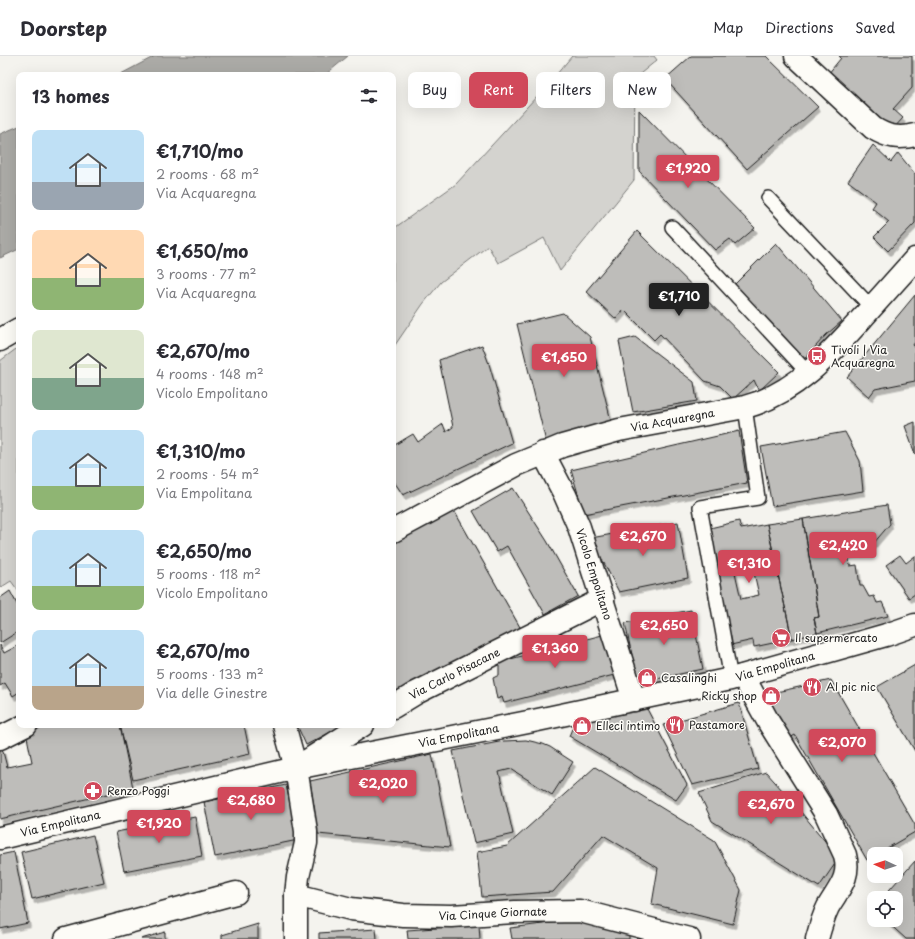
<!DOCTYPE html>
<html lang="en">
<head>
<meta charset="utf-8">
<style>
  :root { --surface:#fff; --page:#f7f7f7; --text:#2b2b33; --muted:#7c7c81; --line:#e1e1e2; --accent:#d1495b }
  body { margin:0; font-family:"Playpen Sans",sans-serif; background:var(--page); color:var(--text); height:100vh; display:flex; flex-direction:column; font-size:15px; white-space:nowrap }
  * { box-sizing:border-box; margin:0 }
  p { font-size:13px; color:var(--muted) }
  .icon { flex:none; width:22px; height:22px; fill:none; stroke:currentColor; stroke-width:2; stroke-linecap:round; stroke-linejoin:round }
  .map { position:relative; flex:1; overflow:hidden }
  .sheet { position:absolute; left:16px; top:16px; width:380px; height:656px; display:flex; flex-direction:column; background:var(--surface); border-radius:8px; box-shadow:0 4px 16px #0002 }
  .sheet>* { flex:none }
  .banner { position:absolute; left:408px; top:16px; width:380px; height:36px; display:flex; gap:8px }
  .needle { width:26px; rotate:273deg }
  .buttons { position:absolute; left:867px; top:791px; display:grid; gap:8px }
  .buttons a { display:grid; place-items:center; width:36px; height:36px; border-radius:8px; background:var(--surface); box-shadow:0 4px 16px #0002; font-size:20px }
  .price { position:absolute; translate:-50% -34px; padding:0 9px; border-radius:4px; background:var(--accent); color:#fff; font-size:13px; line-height:26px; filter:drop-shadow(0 1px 2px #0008) }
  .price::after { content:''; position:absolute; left:50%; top:24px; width:12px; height:9px; margin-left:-6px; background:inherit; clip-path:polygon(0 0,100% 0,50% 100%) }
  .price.on { background:#222; color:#fff }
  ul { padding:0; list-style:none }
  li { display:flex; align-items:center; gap:12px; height:100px; padding:0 16px }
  li span { display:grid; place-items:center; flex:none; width:112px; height:80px; border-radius:8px; color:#555 }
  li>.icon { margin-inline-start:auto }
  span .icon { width:48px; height:48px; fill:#fffc; stroke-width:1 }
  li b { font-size:17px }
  h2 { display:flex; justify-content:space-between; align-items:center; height:48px; padding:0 16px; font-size:17px }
  .pill { padding:0 14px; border-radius:8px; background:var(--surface); box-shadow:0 4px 16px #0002; font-size:14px; line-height:36px }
  .pill.on { background:var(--accent); color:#fff }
  header { display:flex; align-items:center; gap:24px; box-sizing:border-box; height:56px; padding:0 20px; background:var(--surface); border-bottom:1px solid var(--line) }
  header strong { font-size:19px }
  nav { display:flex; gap:22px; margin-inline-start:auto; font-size:14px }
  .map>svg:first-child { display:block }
  .green { fill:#d4d3cf; stroke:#787876 }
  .water { fill:#abaaa6; stroke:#72716f }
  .building { fill:#bebdba; stroke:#1c1c1c; fill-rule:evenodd; filter:url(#shadow) }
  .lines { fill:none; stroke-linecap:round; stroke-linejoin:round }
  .service-casing { stroke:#1c1c1c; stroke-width:16 }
  .minor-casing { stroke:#1c1c1c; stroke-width:25 }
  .secondary-casing { stroke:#1c1c1c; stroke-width:25 }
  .service { stroke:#fdfcf7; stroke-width:13 }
  .minor { stroke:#fdfcf7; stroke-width:22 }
  .secondary { stroke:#fdfcf7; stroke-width:22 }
  .labels { text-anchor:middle; stroke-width:3; stroke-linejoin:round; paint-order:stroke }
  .poi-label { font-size:11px; fill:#1c1c1c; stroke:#fdfcf7; text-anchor:start }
  .street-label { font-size:11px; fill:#1c1c1c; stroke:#fdfcf7 }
</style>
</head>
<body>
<header>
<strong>Doorstep</strong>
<nav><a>Map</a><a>Directions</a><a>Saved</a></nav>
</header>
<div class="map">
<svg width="915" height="883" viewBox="0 0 915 883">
  <defs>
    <filter id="shadow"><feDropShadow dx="2.5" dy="4.5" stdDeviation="0" flood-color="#0004"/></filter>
  </defs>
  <rect width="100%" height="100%" fill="#f4f3ee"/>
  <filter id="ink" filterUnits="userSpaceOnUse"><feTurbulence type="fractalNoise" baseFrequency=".025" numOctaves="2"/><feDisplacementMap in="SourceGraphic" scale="8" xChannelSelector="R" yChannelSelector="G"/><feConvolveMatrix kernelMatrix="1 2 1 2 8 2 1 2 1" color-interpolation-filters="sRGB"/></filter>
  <g filter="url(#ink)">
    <path class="green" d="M572 0H654L657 4 635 22 634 124 560 215 544 182 498 207 488 190 441 226 423 248 393 292V173L456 128 550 26Z
      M16 293 19 295V536L11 525 0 532V305Z"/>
    <path class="water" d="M155 0H348L325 19H119Z
      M19 70V193L0 202V78Z"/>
    <path class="building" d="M691 0H766L818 51 747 113 665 23Z
      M839 0H912V32L893 53 903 62 892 74 828 18 841 2Z
      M639 54 755 172 735 189 730 183 715 194 639 115Z
      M873 89 891 106 898 97 915 118V167L888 195 874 181 889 166 872 152 876 146 848 125Z
      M637 175 779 316 759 335 754 324 733 343 720 330 705 325 660 278 654 284 624 254 616 263 586 235Z
      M776 187 842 265 826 279 804 303 733 230Z
      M915 239V286L913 289 915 291V325L875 333 869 341 847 321Z
      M563 257 590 281 613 373 546 386 517 268Z
      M635 281 694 326 697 345 633 356 619 285Z
      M482 289 489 308 512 387 403 439 393 424V390L413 378 418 386 443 368 446 376 453 371 439 304Z
      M915 366V398L905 370Z
      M739 375 747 427 584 458 571 414Z
      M845 376 860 405 863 435 772 450 761 391Z
      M513 432 547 485 578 540 545 558 507 490 497 496 473 455Z
      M887 449 890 468 867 495 842 499 843 504 849 503 850 510 857 509 860 530H863L869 541 874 540 877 547 882 546 888 560 817 577 814 562 819 561 803 463Z
      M452 451 521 573 393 642V483Z
      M803 463 819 561 814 562 817 577 792 583 767 468Z
      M739 465 741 473 767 468 792 583 754 591 753 584 731 589 706 473ZM752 508 759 539 741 543 734 512Z
      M678 466 688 522 619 536 591 482Z
      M900 499 906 507 915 500V538L909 542 886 509Z
      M10 535 19 552V575L0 587V542Z
      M691 554 703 613 638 627 625 567Z
      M606 578 618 618 504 647 502 641 497 643 493 622 499 619V606Z
      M0 589 4 597 19 589V636L13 640 5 627 0 630Z
      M915 609V695L877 631Z
      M831 624 915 769V776L877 798H874V800L867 804 795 679 783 686 758 640Z
      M739 647 758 713 692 729 663 669Z
      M646 651 687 729 676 744 569 680 574 668Z
      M44 669H120L133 732 0 763V693L2 692 7 711 32 706 27 681Z
      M120 669H244L250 698 133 724Z
      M297 669H344L306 689Z
      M526 684 543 688 550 691 573 706 552 739 511 713 499 716 513 778 474 787 453 695 504 685Z
      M432 698 450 791 318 778 310 725Z
      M595 711 714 784 741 834 733 868 652 848 658 812 603 779 553 836 482 841 477 796 507 790Z
      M766 716 791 744 839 802 819 831 712 765 699 737Z
      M286 729 298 784 215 801 204 746Z
      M195 761 202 800 124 815 116 776Z
      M93 779 104 826 32 843 21 796Z
      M14 796 28 867 0 873V799Z
      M915 805V883H906L885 864H896V842H882Z
      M576 864 629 878V883H512L510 872Z
      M258 868V883H222V879Z
      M479 869 480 883H408L407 874Z
      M376 873 377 883H319V877Z
      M165 876V883H141Z"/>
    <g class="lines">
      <defs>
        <path id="service" d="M768 142 872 252
          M672 171 808 317
          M731 623 700 451 758 442 745 351"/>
        <g id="minor">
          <path d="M796 0 873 72C887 81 899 83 915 79"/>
          <path d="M0 284 19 273"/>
          <path id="s1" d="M543 397 565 439 579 471 634 644"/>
          <path d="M743 620 769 667 826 758 845 799C851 822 838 833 828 851 823 861 820 872 817 883"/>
          <path id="s2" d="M393 651 416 637 603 543"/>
          <path d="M284 669 296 712 306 775V787L298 821 296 839V883"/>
          <path d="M296 712 363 669"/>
          <path id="s3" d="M296 839 351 853 403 859 451 860 515 856 580 855 689 883"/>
          <path d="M66 883 236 837"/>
        </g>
        <g id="secondary">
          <path id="s4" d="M393 475 516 409 562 390 619 374 745 351C795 338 831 297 864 260 881 241 898 222 915 203"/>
          <path d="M0 682 26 669"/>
          <path id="s5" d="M0 782 296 712 533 665 731 623 886 579 915 569"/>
        </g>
      </defs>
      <use href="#service" class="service-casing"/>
      <use href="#minor" class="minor-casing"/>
      <use href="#secondary" class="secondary-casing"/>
      <use href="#service" class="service"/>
      <use href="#minor" class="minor"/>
      <use href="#secondary" class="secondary"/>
    </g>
  </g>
  <defs>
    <symbol id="bus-disc" viewBox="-11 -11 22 22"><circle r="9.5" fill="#d1495b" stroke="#fdfcf7"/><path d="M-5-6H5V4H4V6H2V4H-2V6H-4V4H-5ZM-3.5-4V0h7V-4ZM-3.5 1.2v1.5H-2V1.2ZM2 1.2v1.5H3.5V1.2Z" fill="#fff"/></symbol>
    <symbol id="supermarket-disc" viewBox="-11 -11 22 22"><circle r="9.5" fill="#d1495b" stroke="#fdfcf7"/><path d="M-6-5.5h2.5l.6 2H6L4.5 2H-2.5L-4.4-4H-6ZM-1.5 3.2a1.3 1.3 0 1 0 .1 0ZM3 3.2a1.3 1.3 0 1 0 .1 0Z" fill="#fff"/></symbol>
    <symbol id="shop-disc" viewBox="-11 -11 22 22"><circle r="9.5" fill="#d1495b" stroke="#fdfcf7"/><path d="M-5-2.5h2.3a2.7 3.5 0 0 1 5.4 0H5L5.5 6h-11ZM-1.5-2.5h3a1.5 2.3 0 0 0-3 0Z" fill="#fff"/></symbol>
    <symbol id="restaurant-disc" viewBox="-11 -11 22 22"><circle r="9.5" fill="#d1495b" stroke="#fdfcf7"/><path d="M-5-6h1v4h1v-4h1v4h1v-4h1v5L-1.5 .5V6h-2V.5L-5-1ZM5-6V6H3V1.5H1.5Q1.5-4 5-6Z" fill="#fff"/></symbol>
    <symbol id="pharmacy-disc" viewBox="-11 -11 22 22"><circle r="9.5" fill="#d1495b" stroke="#fdfcf7"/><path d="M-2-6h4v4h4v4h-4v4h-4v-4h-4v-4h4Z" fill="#fff"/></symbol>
  </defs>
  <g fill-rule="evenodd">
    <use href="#bus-disc" x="806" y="289" width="22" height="22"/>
    <use href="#supermarket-disc" x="770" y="571" width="22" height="22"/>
    <use href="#shop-disc" x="636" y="611" width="22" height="22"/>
    <use href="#restaurant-disc" x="801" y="620" width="22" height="22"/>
    <use href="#shop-disc" x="760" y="629" width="22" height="22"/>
    <use href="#restaurant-disc" x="664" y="658" width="22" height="22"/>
    <use href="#shop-disc" x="571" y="659" width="22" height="22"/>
    <use href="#pharmacy-disc" x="82" y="724" width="22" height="22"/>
  </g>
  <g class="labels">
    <g class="poi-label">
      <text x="831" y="298">Tivoli | Via<tspan x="831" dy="13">Acquaregna</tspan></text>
      <text x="795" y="586">Il supermercato</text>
      <text x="661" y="626">Casalinghi</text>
      <text x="826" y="635">Al pic nic</text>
      <text x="757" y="644" text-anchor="end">Ricky shop</text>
      <text x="689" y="673">Pastamore</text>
      <text x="596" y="674">Elleci intimo</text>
      <text x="107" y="739">Renzo Poggi</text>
    </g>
    <g class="street-label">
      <text dy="4" stroke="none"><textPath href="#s4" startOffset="303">Via Acquaregna</textPath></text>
      <text dy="4" stroke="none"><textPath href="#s1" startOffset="132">Vicolo Empolitano</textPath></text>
      <text dy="4" stroke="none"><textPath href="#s5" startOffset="794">Via Empolitana</textPath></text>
      <text dy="4" stroke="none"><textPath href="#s2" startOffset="70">Via Carlo Pisacane</textPath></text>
      <text dy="4" stroke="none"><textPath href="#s5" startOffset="470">Via Empolitana</textPath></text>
      <text dy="4" stroke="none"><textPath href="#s5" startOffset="62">Via Empolitana</textPath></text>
      <text dy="4" stroke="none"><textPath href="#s3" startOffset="199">Via Cinque Giornate</textPath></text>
    </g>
  </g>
</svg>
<div class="buttons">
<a><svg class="needle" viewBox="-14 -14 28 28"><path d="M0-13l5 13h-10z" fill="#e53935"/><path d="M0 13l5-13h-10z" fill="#7c7c81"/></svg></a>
<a><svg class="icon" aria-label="locate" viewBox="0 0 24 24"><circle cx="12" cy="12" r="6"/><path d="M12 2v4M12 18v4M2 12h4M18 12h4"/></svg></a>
</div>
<b class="price" style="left:688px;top:133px">€1,920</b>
<b class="price on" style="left:679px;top:261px">€1,710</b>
<b class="price" style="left:564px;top:322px">€1,650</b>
<b class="price" style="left:643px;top:501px">€2,670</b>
<b class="price" style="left:843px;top:510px">€2,420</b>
<b class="price" style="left:749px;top:528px">€1,310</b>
<b class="price" style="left:664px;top:590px">€2,650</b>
<b class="price" style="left:555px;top:613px">€1,360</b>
<b class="price" style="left:842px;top:707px">€2,070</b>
<b class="price" style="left:383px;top:748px">€2,020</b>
<b class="price" style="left:251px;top:765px">€2,680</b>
<b class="price" style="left:771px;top:769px">€2,670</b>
<b class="price" style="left:159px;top:788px">€1,920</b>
<div class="banner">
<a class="pill">Buy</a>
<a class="pill on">Rent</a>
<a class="pill">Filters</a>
<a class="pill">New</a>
</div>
<section class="sheet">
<h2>13 homes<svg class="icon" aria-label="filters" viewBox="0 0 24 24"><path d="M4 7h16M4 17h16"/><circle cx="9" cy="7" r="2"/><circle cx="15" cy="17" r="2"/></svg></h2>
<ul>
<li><span style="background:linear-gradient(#bfe0f5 65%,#9aa5b1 0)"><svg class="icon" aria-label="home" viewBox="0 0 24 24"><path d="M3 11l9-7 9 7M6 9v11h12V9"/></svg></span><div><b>€1,710/mo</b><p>2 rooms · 68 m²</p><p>Via Acquaregna</p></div></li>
<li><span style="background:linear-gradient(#ffd9b3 60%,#8fb573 0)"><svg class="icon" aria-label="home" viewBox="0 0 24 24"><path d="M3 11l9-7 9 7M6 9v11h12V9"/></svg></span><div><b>€1,650/mo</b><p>3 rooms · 77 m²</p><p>Via Acquaregna</p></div></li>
<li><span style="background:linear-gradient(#dfe7d0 60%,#7fa58c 0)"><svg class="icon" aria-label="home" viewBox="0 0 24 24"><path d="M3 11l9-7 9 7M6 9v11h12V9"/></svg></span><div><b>€2,670/mo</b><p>4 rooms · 148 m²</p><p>Vicolo Empolitano</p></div></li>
<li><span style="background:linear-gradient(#bfe0f5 70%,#8fb573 0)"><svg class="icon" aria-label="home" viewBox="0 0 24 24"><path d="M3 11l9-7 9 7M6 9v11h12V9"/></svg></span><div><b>€1,310/mo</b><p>2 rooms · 54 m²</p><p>Via Empolitana</p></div></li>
<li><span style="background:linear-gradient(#bfe0f5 70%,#8fb573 0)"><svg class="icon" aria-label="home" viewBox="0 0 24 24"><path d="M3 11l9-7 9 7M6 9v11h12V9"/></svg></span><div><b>€2,650/mo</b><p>5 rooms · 118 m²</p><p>Vicolo Empolitano</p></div></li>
<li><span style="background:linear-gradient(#bfe0f5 70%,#b9a48a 0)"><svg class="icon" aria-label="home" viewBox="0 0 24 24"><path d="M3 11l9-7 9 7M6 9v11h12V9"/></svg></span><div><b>€2,670/mo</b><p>5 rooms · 133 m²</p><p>Via delle Ginestre</p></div></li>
</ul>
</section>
</div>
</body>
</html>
